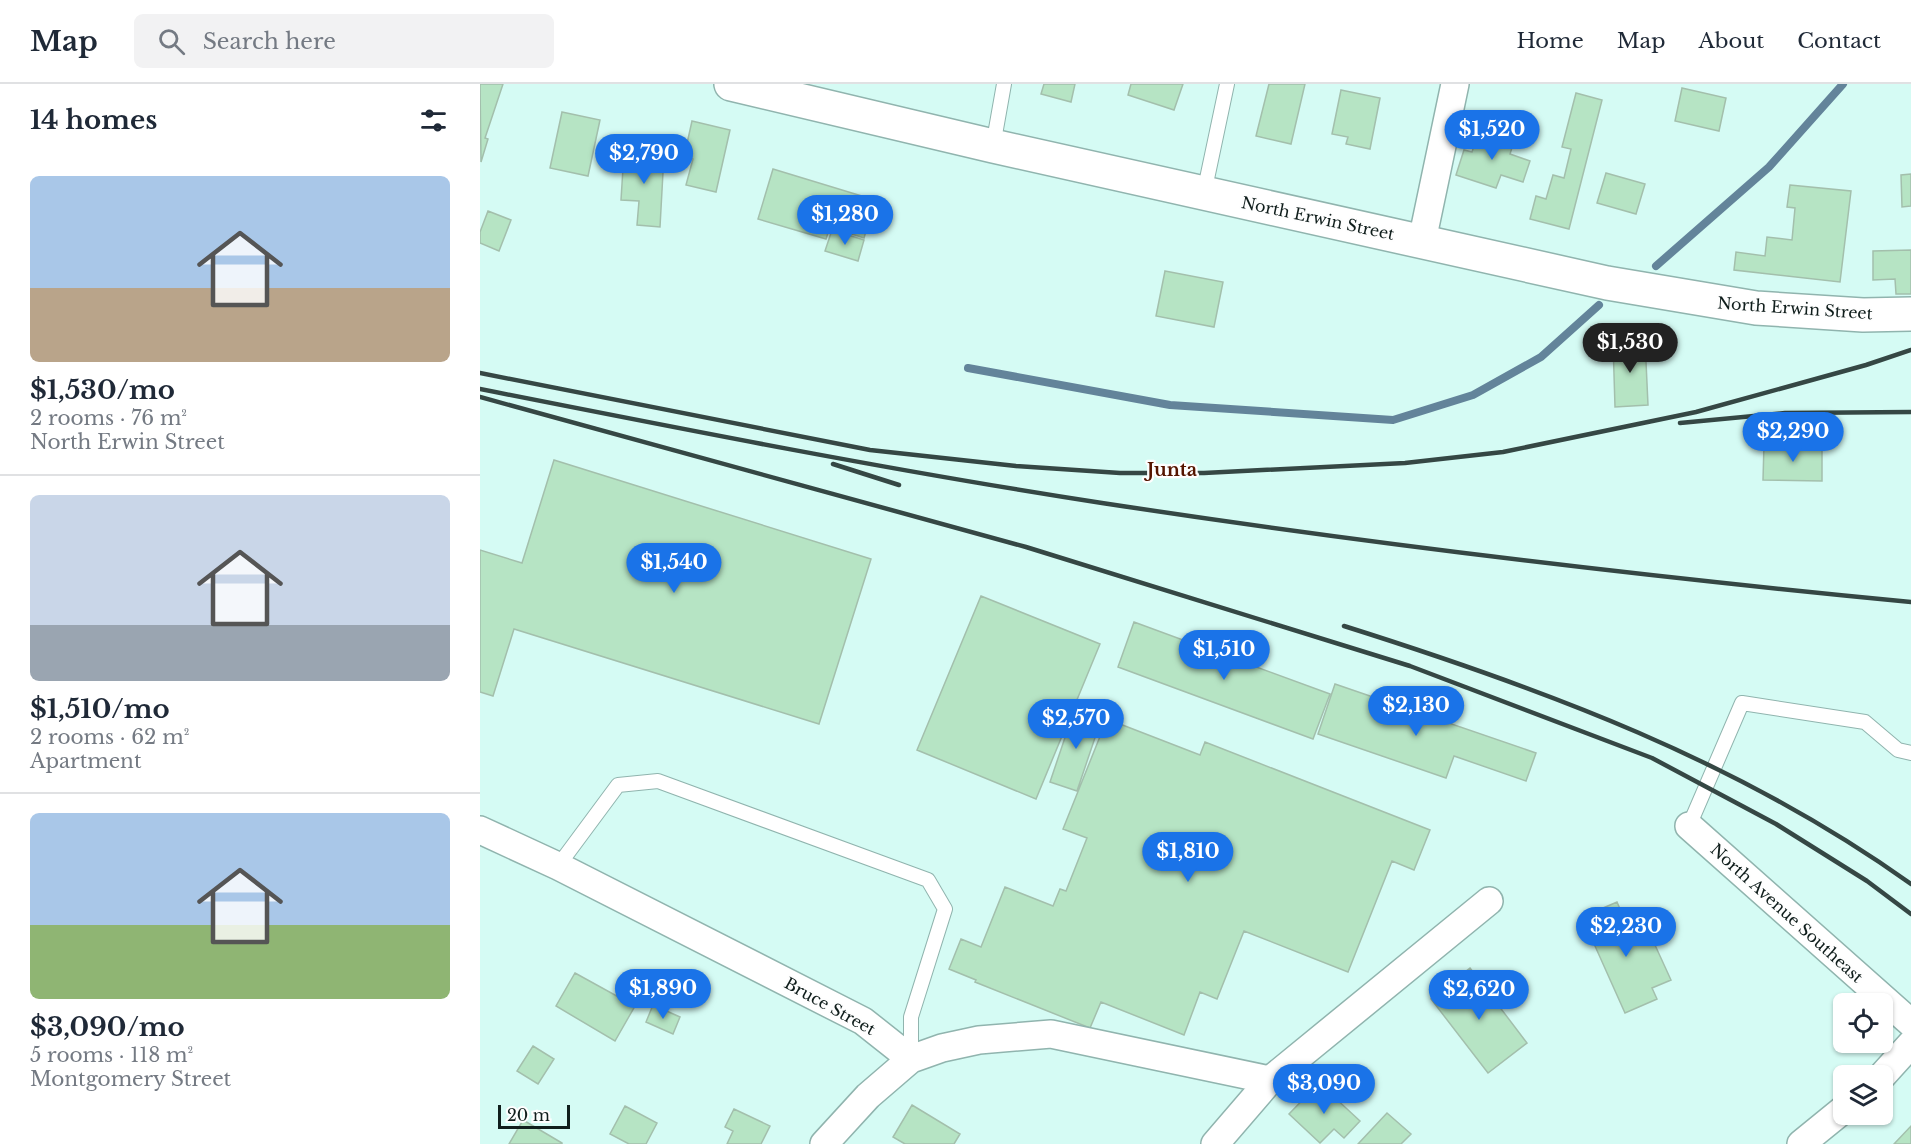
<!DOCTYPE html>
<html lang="en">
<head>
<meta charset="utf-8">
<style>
  :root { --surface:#fff; --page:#f2f2f3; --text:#1f2937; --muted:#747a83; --line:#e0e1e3; --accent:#1a73e8 }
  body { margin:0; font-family:"Libre Baskerville",serif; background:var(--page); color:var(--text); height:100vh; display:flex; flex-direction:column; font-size:22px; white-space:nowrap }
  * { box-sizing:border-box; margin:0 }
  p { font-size:20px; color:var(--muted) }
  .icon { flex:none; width:33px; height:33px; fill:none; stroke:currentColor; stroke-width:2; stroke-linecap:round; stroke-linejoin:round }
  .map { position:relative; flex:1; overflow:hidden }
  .side { display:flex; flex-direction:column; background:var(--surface); width:480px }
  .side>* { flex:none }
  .fabs { position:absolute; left:1353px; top:909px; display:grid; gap:12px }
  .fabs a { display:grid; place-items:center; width:60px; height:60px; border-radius:9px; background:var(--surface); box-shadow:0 2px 4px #0004; font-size:30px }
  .scale { position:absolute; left:18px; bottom:15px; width:72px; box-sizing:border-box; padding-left:6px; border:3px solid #101e1c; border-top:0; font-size:16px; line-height:21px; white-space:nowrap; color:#101e1c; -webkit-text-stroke:4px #fefefe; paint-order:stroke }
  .price { position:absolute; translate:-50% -51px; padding:0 14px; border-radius:21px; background:var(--accent); color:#fff; font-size:20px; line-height:39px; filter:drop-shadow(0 2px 3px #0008) }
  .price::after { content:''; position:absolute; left:50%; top:36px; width:18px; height:14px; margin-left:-9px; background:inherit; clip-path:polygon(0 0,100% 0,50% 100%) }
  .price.active { background:#222; color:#fff }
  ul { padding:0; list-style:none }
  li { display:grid; align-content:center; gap:12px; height:318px; padding:0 30px }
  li+li { border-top:2px solid var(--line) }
  li span { display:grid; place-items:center; height:186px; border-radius:9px; color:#555 }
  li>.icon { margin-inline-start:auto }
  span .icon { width:108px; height:108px; fill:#fffc; stroke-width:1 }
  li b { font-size:26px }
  h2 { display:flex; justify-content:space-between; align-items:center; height:72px; padding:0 30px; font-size:26px }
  header { display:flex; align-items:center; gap:36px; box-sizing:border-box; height:84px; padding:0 30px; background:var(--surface); border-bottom:2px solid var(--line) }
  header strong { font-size:28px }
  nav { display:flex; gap:33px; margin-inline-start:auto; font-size:21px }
  .search { width:420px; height:54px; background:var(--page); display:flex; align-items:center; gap:15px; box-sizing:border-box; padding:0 21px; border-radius:9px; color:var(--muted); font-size:22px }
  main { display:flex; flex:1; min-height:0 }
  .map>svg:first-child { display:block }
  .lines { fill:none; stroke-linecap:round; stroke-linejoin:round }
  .stream { stroke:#63849a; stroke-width:8 }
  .building { fill:#b6e4c4; stroke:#a3bfac; stroke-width:1.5 }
  .service-casing { stroke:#90b4ae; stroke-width:16 }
  .minor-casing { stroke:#90b4ae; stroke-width:30 }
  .tertiary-casing { stroke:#90b4ae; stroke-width:36 }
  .service { stroke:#fff; stroke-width:14 }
  .minor { stroke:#fff; stroke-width:27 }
  .tertiary { stroke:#fff; stroke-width:33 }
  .rail { stroke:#354744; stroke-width:4.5 }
  .labels { text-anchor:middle; stroke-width:4.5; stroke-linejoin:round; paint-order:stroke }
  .street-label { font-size:16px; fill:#101e1c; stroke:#fefefe }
  .neighbourhood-label { font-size:18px; font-weight:bold; fill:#551500; stroke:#fefefe }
</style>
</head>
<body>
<header>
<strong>Map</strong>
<div class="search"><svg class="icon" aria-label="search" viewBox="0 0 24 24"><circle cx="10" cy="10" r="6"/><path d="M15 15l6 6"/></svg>Search here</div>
<nav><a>Home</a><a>Map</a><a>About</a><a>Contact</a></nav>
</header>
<main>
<section class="side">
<h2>14 homes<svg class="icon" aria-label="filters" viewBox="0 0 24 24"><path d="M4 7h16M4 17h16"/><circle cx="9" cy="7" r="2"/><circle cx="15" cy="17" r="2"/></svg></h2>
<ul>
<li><span style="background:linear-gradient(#a9c7e8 60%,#b9a48a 0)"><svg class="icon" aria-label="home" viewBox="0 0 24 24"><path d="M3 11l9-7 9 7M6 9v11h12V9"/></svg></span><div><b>$1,530/mo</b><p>2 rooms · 76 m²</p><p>North Erwin Street</p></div></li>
<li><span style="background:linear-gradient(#c9d6e8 70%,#9aa5b1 0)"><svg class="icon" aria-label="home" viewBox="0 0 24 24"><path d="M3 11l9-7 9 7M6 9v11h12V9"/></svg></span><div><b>$1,510/mo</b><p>2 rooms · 62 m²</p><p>Apartment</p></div></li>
<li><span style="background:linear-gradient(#a9c7e8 60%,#8fb573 0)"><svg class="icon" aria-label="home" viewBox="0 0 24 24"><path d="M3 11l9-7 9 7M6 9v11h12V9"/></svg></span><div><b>$3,090/mo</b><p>5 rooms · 118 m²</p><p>Montgomery Street</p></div></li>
</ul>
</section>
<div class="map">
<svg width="1431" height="1060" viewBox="0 0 1431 1060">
  <rect width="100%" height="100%" fill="#d5fbf4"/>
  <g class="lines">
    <path class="stream" d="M1176 182 1289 83 1363 0
      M488 284 690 321 913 336 993 311 1061 273 1119 221"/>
  </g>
  <path class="building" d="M0 0H23L5 54 8 55 1 78Z
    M564 0H595L591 18 561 10Z
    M651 0H703L694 26 648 11Z
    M789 0H825L811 60 776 52Z
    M1202 4 1246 14 1239 47 1195 37Z
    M861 6 900 14 890 65 866 60 868 53 852 50Z
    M1096 9 1122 16 1089 145 1050 135 1056 112 1066 115 1073 91 1084 94 1091 65 1082 63Z
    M82 28 120 36 108 92 70 84Z
    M212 37 250 46 236 108 206 101 213 75 204 73Z
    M999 46 1034 57 1030 70 1050 77 1043 98 1021 91 1016 104 976 91 984 66 992 68Z
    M144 68 184 70 180 143 157 141 159 117 141 116Z
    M293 85 395 116 384 154 350 143 346 155 278 135Z
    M1126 89 1165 100 1156 130 1117 119Z
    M1431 90V122L1422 123 1421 91Z
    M1310 101 1371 107 1360 198 1254 186 1256 168 1285 172 1287 153 1312 156 1315 124 1307 123Z
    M8 127 31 136 19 167 0 159V148Z
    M352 146 384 156 378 177 345 167Z
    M1431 166V210H1416L1415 195 1393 196V167Z
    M685 187 743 198 734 243 676 232Z
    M1165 256 1168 321 1135 323 1133 258Z
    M1284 360 1342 361V397L1283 396Z
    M74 376 391 475 339 640 34 545 13 612 0 608V466L42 479Z
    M501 512 620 560 556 715 437 666Z
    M654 538 850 610 833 655 638 583Z
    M855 600 1056 669 1046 697 974 672 966 694 838 650Z
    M595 624 622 633 597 707 570 698Z
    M627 635 720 671 725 658 950 746 934 786 912 777 868 888 764 847 737 915 720 908 704 951 621 918 610 944 495 898 496 896 469 885 481 855 501 863 525 803 573 822 580 805 586 807 607 754 583 745Z
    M1137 818 1153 855 1169 848 1191 896 1172 904 1177 915 1145 929 1102 833Z
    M990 884 1047 959 1008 989 951 915Z
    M95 889 155 922 135 957 76 922Z
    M173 921 200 933 193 950 166 938Z
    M53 962 74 975 58 1000 37 987Z
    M839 999 880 1037 864 1054 854 1045 840 1059 809 1030Z
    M432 1021 480 1050 474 1060H425L413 1053Z
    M145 1022 177 1039 166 1060H149L130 1050Z
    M254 1025 290 1042 281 1060H247L253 1047 245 1043Z
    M907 1029 931 1050 921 1060H878Z
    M43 1036 82 1059V1060H29Z
    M1431 1042V1060H1414Z"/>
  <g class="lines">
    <defs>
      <path id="service" d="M513 62 524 0
        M724 109 747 0
        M1209 742 1262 619 1385 638 1418 666 1431 669
        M78 782 138 701 178 697 448 796 465 825 431 933V975"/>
      <path id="minor" d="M942 157 975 0
        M1209 742 1431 939
        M0 746 78 782 383 937 431 975 462 964 499 956 571 950 790 996
        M1402 992 1431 960
        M344 1060 388 1012 431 975
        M735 1060 790 996 1009 817
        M1321 1060 1364 1025"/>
      <path id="tertiary" d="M251 0 513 62 1127 199 1276 224 1383 231 1431 230"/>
    </defs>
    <use href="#service" class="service-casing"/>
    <use href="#minor" class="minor-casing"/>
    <use href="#tertiary" class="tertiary-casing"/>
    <use href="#service" class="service"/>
    <use href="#minor" class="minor"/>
    <use href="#tertiary" class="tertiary"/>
    <path class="rail" d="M0 289 390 366 536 382 640 389H724L925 379 1023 368 1216 328 1386 281 1431 266
      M0 305C207 346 414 387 622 419 891 460 1161 492 1431 518
      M0 313 546 463 930 582 1172 674 1296 740 1387 797 1431 830
      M1200 339 1305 329 1431 328
      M353 380 419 401
      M864 542C1064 605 1259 677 1431 800"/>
  </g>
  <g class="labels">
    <g class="street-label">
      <text transform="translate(838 134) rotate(12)" y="6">North Erwin Street</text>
      <text transform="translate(1315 224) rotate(4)" y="6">North Erwin Street</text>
      <text transform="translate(1307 829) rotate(42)" y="6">North Avenue Southeast</text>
      <text transform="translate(350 922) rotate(29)" y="6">Bruce Street</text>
    </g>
    <g class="neighbourhood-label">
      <text x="692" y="392">Junta</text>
    </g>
  </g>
</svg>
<div class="fabs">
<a><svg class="icon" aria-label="locate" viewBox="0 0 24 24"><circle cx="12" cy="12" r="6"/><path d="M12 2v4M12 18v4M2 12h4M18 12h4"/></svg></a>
<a><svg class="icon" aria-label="layers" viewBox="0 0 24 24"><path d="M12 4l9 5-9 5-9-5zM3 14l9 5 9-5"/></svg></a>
</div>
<div class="scale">20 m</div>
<b class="price" style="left:1012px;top:77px">$1,520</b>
<b class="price" style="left:164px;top:101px">$2,790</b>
<b class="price" style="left:365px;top:162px">$1,280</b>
<b class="price active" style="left:1150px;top:290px">$1,530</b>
<b class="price" style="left:1313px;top:379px">$2,290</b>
<b class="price" style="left:194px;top:510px">$1,540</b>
<b class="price" style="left:744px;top:597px">$1,510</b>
<b class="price" style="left:936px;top:653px">$2,130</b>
<b class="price" style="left:596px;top:666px">$2,570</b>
<b class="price" style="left:708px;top:799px">$1,810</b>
<b class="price" style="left:1146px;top:874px">$2,230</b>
<b class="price" style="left:183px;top:936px">$1,890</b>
<b class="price" style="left:999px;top:937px">$2,620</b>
<b class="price" style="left:844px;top:1031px">$3,090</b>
</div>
</main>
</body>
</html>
